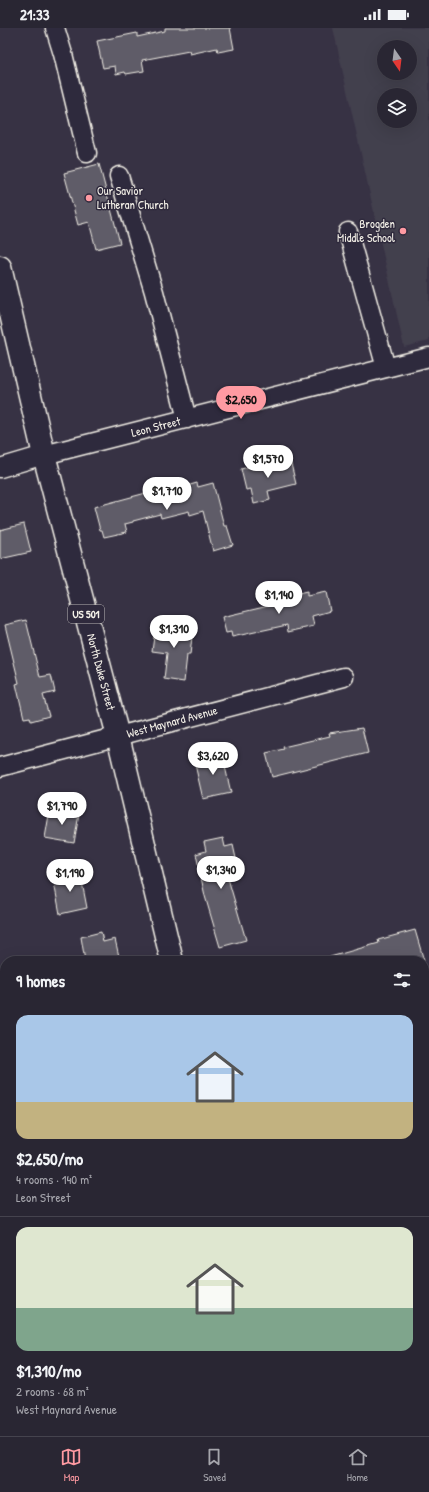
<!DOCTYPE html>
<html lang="en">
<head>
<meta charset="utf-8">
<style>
  :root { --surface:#292633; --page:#312e3b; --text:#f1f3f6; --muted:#a5a5ac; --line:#45434e; --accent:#ff9aa2 }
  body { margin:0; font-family:"Patrick Hand",sans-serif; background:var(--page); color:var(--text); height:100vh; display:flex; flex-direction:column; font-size:15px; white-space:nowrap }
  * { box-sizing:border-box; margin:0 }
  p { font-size:13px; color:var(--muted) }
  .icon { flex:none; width:22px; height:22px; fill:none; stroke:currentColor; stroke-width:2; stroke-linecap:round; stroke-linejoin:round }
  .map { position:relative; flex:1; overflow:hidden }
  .details { position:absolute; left:0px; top:928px; width:429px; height:480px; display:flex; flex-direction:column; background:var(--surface); border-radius:16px 16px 0 0; box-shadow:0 4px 16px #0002,0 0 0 1px var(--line) }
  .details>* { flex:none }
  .needle { width:26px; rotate:166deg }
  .fabs { position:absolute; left:377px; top:12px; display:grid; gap:8px }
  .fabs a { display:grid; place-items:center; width:40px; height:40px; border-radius:50%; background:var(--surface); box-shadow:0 4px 16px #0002,0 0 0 1px var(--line); font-size:20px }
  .price { position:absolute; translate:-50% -34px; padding:0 9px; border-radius:14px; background:#fff; color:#222; font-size:13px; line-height:26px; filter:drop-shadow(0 1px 2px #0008) }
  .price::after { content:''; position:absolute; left:50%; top:24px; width:12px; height:9px; margin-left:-6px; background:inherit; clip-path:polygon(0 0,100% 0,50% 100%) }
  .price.on { background:var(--accent); color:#111 }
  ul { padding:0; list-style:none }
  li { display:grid; align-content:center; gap:8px; height:212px; padding:0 16px }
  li+li { border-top:1px solid var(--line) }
  li span { display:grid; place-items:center; height:124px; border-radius:12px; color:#555 }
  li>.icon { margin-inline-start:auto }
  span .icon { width:72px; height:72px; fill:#fffc; stroke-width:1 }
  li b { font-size:17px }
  h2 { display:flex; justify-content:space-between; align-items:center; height:48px; padding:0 16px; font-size:17px }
  .status { display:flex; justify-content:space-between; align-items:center; height:28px; padding:0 20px; background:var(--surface); direction:ltr }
  .status svg { height:11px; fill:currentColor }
  .tabs { display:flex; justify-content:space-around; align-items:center; height:56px; border-top:1px solid var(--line); background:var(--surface); font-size:11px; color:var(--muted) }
  .tabs a { display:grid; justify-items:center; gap:2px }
  .tabs .on { color:var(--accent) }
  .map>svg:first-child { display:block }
  .built { fill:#433f4e; fill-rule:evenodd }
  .building { fill:#5f5c67; stroke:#f4f1e8 }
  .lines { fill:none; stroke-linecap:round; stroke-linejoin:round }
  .minor-casing { stroke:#f4f1e8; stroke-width:21 }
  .highway-casing { stroke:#f4f1e8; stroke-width:25 }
  .minor { stroke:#2f2a3d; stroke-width:18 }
  .highway { stroke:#2f2a3d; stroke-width:22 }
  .poi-dot { fill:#ff9aa2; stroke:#2f2a3d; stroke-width:1.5 }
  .labels { text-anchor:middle; stroke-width:3; stroke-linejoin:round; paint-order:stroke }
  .shield { fill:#2f2a3d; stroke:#b9b5b5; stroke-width:1 }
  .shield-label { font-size:11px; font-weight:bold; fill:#f4f1e8 }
  .poi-label { font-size:12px; fill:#f4f1e8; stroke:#2f2a3d; text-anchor:start }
  .street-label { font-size:12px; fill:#f4f1e8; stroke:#2f2a3d }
</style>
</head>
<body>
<div class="status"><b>21:33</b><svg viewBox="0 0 49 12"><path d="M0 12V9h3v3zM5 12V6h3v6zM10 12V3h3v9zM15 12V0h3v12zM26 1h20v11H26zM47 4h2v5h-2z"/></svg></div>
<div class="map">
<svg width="429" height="1408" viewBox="0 0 429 1408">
  <rect width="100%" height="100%" fill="#373244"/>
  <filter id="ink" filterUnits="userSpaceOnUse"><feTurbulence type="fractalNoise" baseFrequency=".025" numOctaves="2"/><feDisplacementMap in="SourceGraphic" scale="8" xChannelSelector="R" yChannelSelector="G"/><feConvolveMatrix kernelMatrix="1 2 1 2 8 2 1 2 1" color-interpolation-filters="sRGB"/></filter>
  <g filter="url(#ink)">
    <path class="built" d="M333 0H429V313L404 319ZM384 19H410V45H384ZM384 67H410V93H384Z"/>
    <path class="building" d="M165 0H230L234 21 218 24 217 20 190 26 189 23 142 32 144 43 126 46 125 44 116 46 115 38 103 40 97 13 137 5V9L165 3Z
      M99 136 120 215 96 221 89 194 78 197 64 145Z
      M278 431 279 435 290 432 296 456 268 463 270 472 254 476 251 461 246 462 241 441Z
      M197 455 198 459 213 455 224 498H227L233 517 213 523 203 483 190 487 189 483 161 490 160 486 133 493V494L125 496 127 504 104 509 102 502H100L94 479 172 458 173 462Z
      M24 496 31 524 0 531V502Z
      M307 564V568L326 564 330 583 312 588 314 598 288 604 287 597 232 609 231 604 226 605 222 589 281 575 280 570Z
      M26 592 40 649 51 647 55 664 43 667 49 688 31 693 30 689 24 690 16 656 19 655 5 597Z
      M156 595 193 599 190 627H187L184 654 164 651 167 625 152 623Z
      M362 700 368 725 272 749 266 725 284 721 283 719 330 708 329 705Z
      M222 725 231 765 203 771 194 732Z
      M50 781 79 786 74 815 45 810Z
      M223 810 225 819 233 817 239 844 227 847 246 912 220 919 205 868 196 826 206 823 204 814Z
      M80 844 87 880 60 886 53 849Z
      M415 902 424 933H331L330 929 379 915 378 912Z
      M101 904 103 914 115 911 120 933H85L81 909Z"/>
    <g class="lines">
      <defs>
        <path id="minor" d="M55 0 63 26 87 125
          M119 148 154 264 187 391
          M348 204 386 340
          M0 440 44 427 429 329
          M0 739 344 649
          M424 986 429 985
          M0 1091 5 1090
          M424 1310 429 1309
          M6 1403 8 1408"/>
        <path id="highway" d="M0 239 44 427 118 708 172 933
          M287 1403 289 1408"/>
      </defs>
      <use href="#minor" class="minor-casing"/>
      <use href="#highway" class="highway-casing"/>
      <use href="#minor" class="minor"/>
      <use href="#highway" class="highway"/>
    </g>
  </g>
  <g class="poi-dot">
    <circle cx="89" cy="170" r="4"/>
    <circle cx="403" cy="203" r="4"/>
  </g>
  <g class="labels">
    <rect class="shield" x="68" y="577" width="36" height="18" rx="3"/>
    <g class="shield-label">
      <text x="86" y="590">US 501</text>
    </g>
    <g class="poi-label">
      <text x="97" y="167">Our Savior<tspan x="97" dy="14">Lutheran Church</tspan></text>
      <text x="395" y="200" text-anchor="end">Brogden<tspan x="395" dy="14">Middle School</tspan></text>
    </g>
    <g class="street-label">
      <text transform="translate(156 399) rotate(-14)" y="4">Leon Street</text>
      <text transform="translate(101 644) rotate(75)" y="4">North Duke Street</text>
      <text transform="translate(172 694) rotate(-15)" y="4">West Maynard Avenue</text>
    </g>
  </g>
</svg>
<div class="fabs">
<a><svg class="needle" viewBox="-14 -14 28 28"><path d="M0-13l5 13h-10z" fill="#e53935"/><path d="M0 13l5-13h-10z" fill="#a5a5ac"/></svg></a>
<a><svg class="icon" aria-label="layers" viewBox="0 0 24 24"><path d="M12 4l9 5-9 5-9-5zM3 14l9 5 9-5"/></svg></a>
</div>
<b class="price on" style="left:241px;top:392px">$2,650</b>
<b class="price" style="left:268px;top:451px">$1,570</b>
<b class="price" style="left:167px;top:483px">$1,710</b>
<b class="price" style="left:279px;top:587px">$1,140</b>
<b class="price" style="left:174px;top:621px">$1,310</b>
<b class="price" style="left:213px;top:748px">$3,620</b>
<b class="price" style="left:62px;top:798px">$1,790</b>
<b class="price" style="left:221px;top:862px">$1,340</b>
<b class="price" style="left:70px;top:865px">$1,190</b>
<section class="details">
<h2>9 homes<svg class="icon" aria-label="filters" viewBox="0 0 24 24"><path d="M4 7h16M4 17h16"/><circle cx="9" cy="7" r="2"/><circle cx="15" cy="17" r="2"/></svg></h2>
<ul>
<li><span style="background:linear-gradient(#a9c7e8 70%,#c2b280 0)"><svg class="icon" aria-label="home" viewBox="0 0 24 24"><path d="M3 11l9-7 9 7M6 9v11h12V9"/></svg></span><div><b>$2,650/mo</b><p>4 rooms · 140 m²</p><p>Leon Street</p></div></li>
<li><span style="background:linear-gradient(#dfe7d0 65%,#7fa58c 0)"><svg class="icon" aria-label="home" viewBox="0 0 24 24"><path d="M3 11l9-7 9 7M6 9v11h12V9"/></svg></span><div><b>$1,310/mo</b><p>2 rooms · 68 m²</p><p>West Maynard Avenue</p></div></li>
</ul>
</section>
</div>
<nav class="tabs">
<a class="on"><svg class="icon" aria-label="map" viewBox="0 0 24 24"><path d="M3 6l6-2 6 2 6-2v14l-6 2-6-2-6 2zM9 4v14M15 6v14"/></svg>Map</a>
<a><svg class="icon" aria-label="saved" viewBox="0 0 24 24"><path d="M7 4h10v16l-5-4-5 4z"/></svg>Saved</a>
<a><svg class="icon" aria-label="home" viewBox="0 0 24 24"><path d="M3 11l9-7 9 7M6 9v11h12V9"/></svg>Home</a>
</nav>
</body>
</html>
